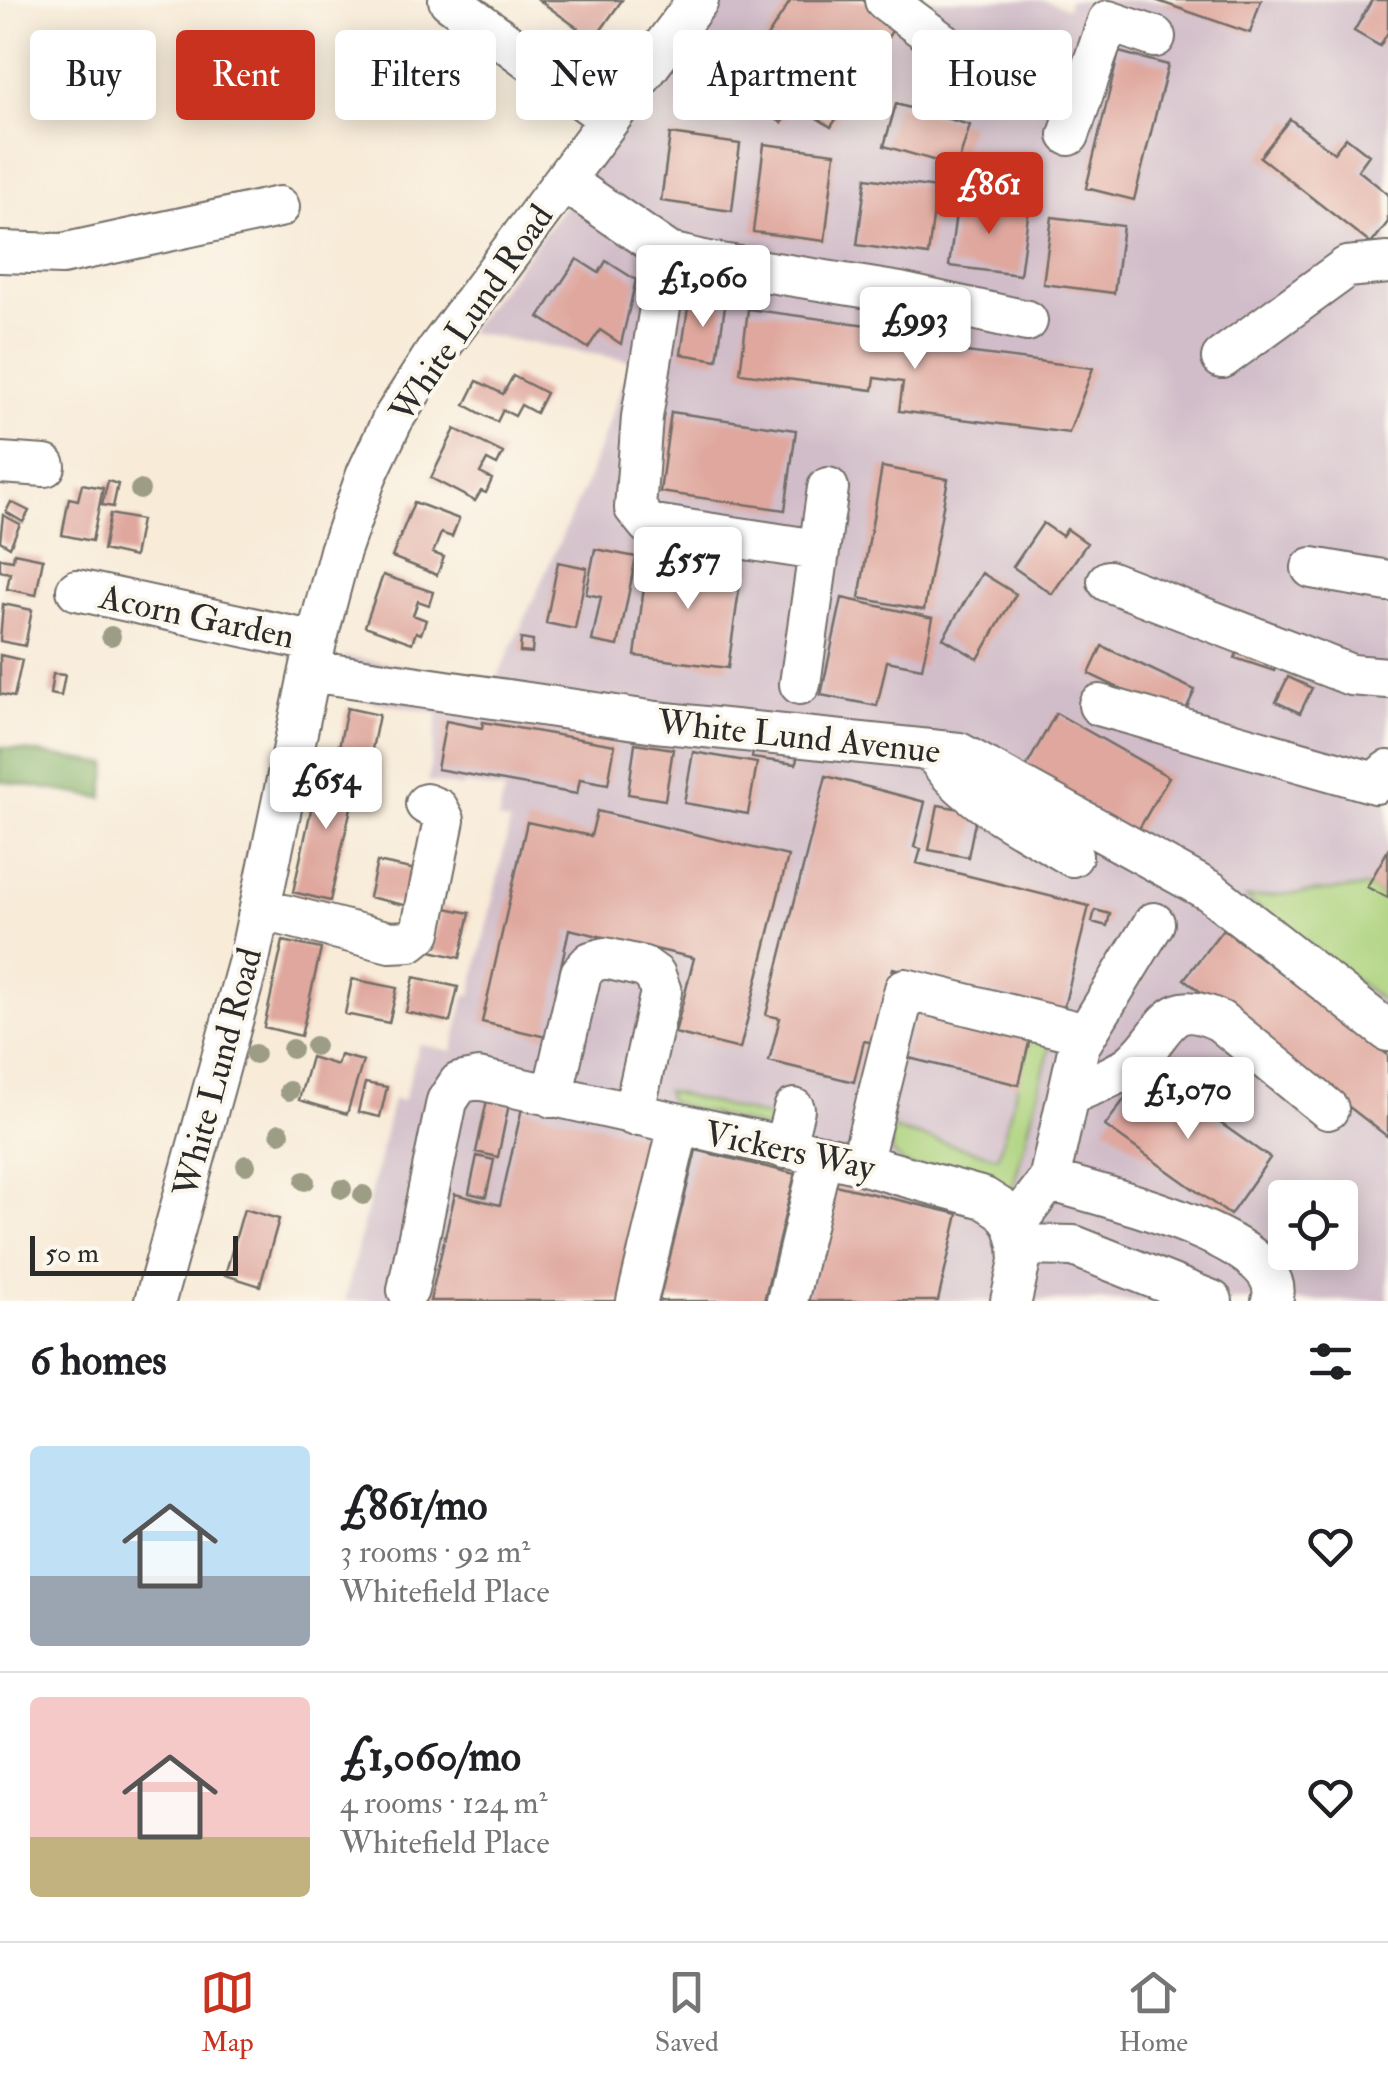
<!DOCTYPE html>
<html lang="en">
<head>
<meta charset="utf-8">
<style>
  :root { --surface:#fff; --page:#f6f6f6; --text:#202124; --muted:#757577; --line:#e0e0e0; --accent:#c8321e }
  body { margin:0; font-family:"IM FELL Double Pica",serif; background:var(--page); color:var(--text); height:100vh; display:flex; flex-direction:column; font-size:38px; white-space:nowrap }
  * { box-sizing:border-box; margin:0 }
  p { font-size:32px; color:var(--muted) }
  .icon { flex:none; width:55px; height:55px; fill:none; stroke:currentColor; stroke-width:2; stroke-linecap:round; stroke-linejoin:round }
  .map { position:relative; height:1301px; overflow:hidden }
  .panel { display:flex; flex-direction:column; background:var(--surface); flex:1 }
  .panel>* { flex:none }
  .guide { position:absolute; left:30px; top:30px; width:1330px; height:90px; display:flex; gap:20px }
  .buttons { position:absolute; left:1268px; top:1180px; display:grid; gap:20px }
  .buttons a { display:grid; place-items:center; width:90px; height:90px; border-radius:10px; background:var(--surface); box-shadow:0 5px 25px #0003; font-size:50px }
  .scale { position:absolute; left:30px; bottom:25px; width:208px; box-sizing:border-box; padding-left:10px; border:5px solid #2b2b2b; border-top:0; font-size:28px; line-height:35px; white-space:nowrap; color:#2b2b2b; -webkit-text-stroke:8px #fbf7ec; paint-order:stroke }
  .price { position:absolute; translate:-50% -85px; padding:0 22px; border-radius:10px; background:#fff; color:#222; font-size:32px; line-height:65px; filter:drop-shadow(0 2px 5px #0008) }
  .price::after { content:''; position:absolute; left:50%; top:60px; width:30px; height:22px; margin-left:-15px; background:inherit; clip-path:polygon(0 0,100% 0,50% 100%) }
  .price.active { background:var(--accent); color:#fff }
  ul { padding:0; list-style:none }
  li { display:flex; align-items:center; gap:30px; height:250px; padding:0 30px }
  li+li { border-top:2px solid var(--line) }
  li span { display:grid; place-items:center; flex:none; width:280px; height:200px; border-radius:10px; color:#555 }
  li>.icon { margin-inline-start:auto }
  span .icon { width:120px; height:120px; fill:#fffc; stroke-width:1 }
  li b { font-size:42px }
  h2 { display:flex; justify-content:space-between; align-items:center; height:120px; padding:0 30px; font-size:42px }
  .tag { padding:0 35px; border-radius:10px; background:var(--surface); box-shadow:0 5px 25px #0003; font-size:35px; line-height:90px }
  .tag.active { background:var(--accent); color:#fff }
  .tab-bar { display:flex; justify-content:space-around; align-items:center; height:140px; border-top:2px solid var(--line); background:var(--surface); font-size:28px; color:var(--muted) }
  .tab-bar a { display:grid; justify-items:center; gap:5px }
  .tab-bar .active { color:var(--accent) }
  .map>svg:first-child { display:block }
  .industrial { fill:#d1bdc9; fill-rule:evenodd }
  .green { fill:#acd27c; stroke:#6c7e54; stroke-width:2.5 }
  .forest { fill:#89b46c; stroke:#5a704c; stroke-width:2.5 }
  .building { fill:#dfa79e }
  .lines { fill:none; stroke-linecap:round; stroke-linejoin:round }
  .minor-casing { stroke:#736e68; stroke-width:44 }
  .minor { stroke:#fff; stroke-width:40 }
  .tree { fill:#9d9d86 }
  .labels { text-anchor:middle; stroke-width:8; stroke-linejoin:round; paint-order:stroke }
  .street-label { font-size:35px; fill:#2b2b2b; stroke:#fbf7ec }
</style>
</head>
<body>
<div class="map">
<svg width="1388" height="1301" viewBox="0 0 1388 1301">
  <rect width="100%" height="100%" fill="#fbf7ec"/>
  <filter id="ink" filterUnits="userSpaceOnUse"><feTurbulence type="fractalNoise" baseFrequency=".01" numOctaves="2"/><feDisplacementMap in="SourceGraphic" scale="20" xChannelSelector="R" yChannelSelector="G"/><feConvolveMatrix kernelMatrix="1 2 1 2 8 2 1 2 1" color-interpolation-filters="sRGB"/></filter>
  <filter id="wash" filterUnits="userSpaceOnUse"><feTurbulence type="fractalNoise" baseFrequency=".0048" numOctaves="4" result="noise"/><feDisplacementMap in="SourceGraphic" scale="40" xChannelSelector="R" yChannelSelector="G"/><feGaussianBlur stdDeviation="2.25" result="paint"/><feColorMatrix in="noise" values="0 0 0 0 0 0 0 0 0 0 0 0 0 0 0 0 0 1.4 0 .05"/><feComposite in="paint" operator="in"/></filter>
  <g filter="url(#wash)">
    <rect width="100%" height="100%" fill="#f8ebd8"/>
    <path class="industrial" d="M719 0H1044L1067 8 1069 0H1388V1301H345L393 1099 403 1101 419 1044 452 1051 466 994 471 995 510 823 498 820 504 791 463 784 462 788 428 781 438 713 338 695 344 656 496 681 586 483 632 361 467 332 661 81ZM1285 1198H1340V1252H1285Z"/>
    <path class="green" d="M1367 887 1388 898V1005L1246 898Z
      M1031 1034 1052 1039 1012 1191 905 1165 893 1153 888 1128 998 1157Z
      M666 1091 779 1120 770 1130 669 1102Z"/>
    <path class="forest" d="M0 747 108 764 103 798 0 781Z"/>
    <g id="blocks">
      <path class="building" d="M539 0H622L594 40Z
        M791 0H867L899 20 831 127 795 104 782 123 732 91Z
        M1155 0H1261L1250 33Z
        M1372 0H1388V32L1380 46 1354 31Z
        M1119 52 1168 65 1134 200 1086 188Z
        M896 104 970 125 957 167 884 146Z
        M1290 119 1334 153 1346 137 1369 155 1358 170 1388 194V222L1371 244 1260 157Z
        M670 134 740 144 732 211 661 201Z
        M764 144 835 153 825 241 753 232Z
        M866 178 937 188 928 255 857 245Z
        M958 198 1029 208 1020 275 949 266Z
        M1052 217 1123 226 1114 293 1043 284Z
        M577 259 599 273 606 261 636 280 621 344 600 330 588 348 539 317Z
        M689 301 725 306 717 360 681 354Z
        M748 309 897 329 895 343 1093 368 1069 433 899 411 903 382 875 378 873 390 740 373Z
        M513 376 546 393 536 413 521 405 515 416 503 410 497 422 465 405 477 381 503 394Z
        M671 412 796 430 785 510 660 492Z
        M455 429 503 453 497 465 487 460 480 473 492 479 486 493 481 491 475 501 431 478Z
        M882 467 948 479 924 610 859 598Z
        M108 481 118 484 113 507 102 505Z
        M82 484 103 488 92 541 62 535 69 498 78 500Z
        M11 502 29 511 23 522 6 512Z
        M414 502 459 519 452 537 441 533 433 553 444 557 437 575 392 557Z
        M110 514 141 520 134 557 103 550Z
        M3 515 20 524 10 547 0 541Z
        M1043 523 1062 536 1067 529 1087 543 1052 594 1013 567Z
        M595 549 636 557 618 646 592 641 601 597 586 594Z
        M14 553 43 559 36 595 7 589 10 573 0 571V558L13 560Z
        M648 556 742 569 728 668 635 656Z
        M558 562 587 568 575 629 546 623Z
        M982 573 1016 594 978 659 943 638Z
        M383 575 433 592 429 605 418 601 413 615 426 620 421 634 416 632 412 643 365 626Z
        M842 598 933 618 922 668 887 661 877 706 821 695Z
        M3 604 32 610 25 646 0 641Z
        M521 639 533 641 532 653 520 652Z
        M1102 646 1195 690 1182 718 1089 674Z
        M1239 647 1277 660 1274 671 1235 658Z
        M0 655 22 660 14 697 0 694Z
        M53 674 65 675 61 696 50 694Z
        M1288 677 1312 688 1300 713 1276 702Z
        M347 708 379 715 369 764 337 757Z
        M1056 713 1169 777 1136 834 1024 771Z
        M446 721 482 728 483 722 615 745 608 784 580 779 577 794 437 769Z
        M635 743 673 749 665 800 628 794Z
        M754 744 798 751 796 764 752 758Z
        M693 752 757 763 748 814 684 803Z
        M321 764 359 772 330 901 293 892Z
        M826 776 925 802 914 847 921 849 917 863 1089 906 1063 1011 893 968 874 1043 864 1041 854 1082 769 1061 780 1018 766 1015Z
        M938 805 977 812 968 857 929 850Z
        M597 811 788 856 740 1049 675 1033 694 958 569 929 546 1037 482 1022 527 822 591 836Z
        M1388 850V898L1367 887Z
        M377 862 421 871 413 907 369 897Z
        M441 907 470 913 460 958 431 951Z
        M1095 910 1110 914 1107 926 1092 922Z
        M1223 929 1388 1055V1137L1184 979Z
        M283 941 321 949 301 1036 264 1027Z
        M414 977 458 987 450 1022 406 1012Z
        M352 979 397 988 389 1023 345 1014Z
        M918 1006 1031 1034 1019 1085 905 1057Z
        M340 1055 363 1061 347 1114 299 1100 311 1057 337 1065Z
        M1145 1070 1270 1158 1230 1215 1105 1126Z
        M365 1083 387 1087 380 1117 358 1112Z
        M487 1100 509 1104 498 1157 476 1152Z
        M522 1108 661 1140 624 1301H430L455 1194 500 1205Z
        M696 1150 795 1174 764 1301H659Z
        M477 1156 494 1160 486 1197 469 1193Z
        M835 1185 958 1214 938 1301H808Z
        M244 1209 279 1219 260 1286 225 1275Z"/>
    </g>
  </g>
  <g filter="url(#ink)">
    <use href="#blocks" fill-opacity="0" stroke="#736e68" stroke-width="2.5"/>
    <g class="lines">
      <defs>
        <path id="minor" d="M449 0 608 118
          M885 0 984 74 1079 104
          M1069 135 1108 21 1155 37
          M564 181 669 253 708 262 900 293 1027 321
          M0 252 62 254 279 207
          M669 253 642 417 635 508 648 524 817 550
          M1222 358 1347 267 1388 263
          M0 463 45 466
          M1312 568 1388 581
          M1108 581 1351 675 1388 678
          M77 590 316 642
          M310 671 656 722 959 753 1210 891 1388 1031
          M800 684 828 488
          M1099 705 1375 783 1388 771
          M933 750C960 799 1025 827 1072 856
          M260 909 390 942 410 941 421 932 444 820 438 809 426 804
          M1070 1094C1091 1085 1116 1077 1134 1062 1168 1032 1166 995 1220 1021L1328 1109
          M552 1097 581 973 591 962 605 958 644 967 655 975 661 992 633 1115
          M784 1148 794 1109
          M861 1164 905 989 1086 1034
          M1049 1180C1093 1194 1293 1239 1272 1301
          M1014 1226 1049 1180 1079 1046 1154 923
          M1019 1245 1074 1246 1212 1301
          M408 1290 447 1101 459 1083 478 1079 861 1164 984 1198 1003 1210 1014 1226 1019 1245 1020 1261 1011 1301
          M155 1301 249 960 316 642 340 551 367 474 393 419 436 352 698 0
          M637 1301 679 1126
          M787 1301 822 1155"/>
      </defs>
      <use href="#minor" class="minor-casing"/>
      <use href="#minor" class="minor"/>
    </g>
    <g class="tree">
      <circle cx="140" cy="490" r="10"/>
      <circle cx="111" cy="636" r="10"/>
      <circle cx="315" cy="1046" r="10"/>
      <circle cx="292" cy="1049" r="10"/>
      <circle cx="255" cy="1054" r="10"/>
      <circle cx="289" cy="1091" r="10"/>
      <circle cx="280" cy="1133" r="10"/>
      <circle cx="246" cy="1165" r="10"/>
      <circle cx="305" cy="1181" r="10"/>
      <circle cx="342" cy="1189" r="10"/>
      <circle cx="363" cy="1195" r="10"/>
    </g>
  </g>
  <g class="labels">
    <g class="street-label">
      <text transform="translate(471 313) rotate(-55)" y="12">White Lund Road</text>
      <text transform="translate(197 616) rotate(12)" y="12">Acorn Garden</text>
      <text transform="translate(799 736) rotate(6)" y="12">White Lund Avenue</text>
      <text transform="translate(217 1072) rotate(-75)" y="12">White Lund Road</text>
      <text transform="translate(790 1150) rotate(12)" y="12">Vickers Way</text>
    </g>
  </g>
</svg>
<div class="buttons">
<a><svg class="icon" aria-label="locate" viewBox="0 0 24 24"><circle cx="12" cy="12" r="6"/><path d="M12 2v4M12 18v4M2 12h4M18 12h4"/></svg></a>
</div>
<div class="scale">50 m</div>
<b class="price active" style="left:989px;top:237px">£861</b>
<b class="price" style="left:703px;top:330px">£1,060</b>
<b class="price" style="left:915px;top:372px">£993</b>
<b class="price" style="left:688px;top:612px">£557</b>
<b class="price" style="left:326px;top:832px">£654</b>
<b class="price" style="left:1188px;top:1142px">£1,070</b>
<div class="guide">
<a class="tag">Buy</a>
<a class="tag active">Rent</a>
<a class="tag">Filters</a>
<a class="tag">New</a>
<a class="tag">Apartment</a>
<a class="tag">House</a>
</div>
</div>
<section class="panel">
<h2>6 homes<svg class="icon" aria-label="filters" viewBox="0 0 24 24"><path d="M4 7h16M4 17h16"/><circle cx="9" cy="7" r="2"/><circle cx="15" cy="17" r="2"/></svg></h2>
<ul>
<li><span style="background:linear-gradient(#bfe0f5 65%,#9aa5b1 0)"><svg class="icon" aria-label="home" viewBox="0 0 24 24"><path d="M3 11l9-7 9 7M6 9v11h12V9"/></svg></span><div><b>£861/mo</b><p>3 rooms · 92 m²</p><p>Whitefield Place</p></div><svg class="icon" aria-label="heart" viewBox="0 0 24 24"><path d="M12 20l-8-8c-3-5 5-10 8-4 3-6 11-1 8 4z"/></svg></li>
<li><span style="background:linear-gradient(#f6c9c9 70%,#c2b280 0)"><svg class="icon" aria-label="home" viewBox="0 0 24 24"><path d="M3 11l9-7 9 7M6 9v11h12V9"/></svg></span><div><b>£1,060/mo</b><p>4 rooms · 124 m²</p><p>Whitefield Place</p></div><svg class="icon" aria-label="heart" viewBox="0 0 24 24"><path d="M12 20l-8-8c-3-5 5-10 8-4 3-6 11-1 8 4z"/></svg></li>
</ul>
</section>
<nav class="tab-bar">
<a class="active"><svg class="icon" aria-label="map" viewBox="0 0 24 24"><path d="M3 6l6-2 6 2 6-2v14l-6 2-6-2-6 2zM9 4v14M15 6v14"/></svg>Map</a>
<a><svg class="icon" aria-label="saved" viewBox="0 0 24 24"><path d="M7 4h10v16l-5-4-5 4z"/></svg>Saved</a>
<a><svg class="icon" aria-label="home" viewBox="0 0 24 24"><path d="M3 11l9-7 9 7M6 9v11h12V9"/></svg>Home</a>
</nav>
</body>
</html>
